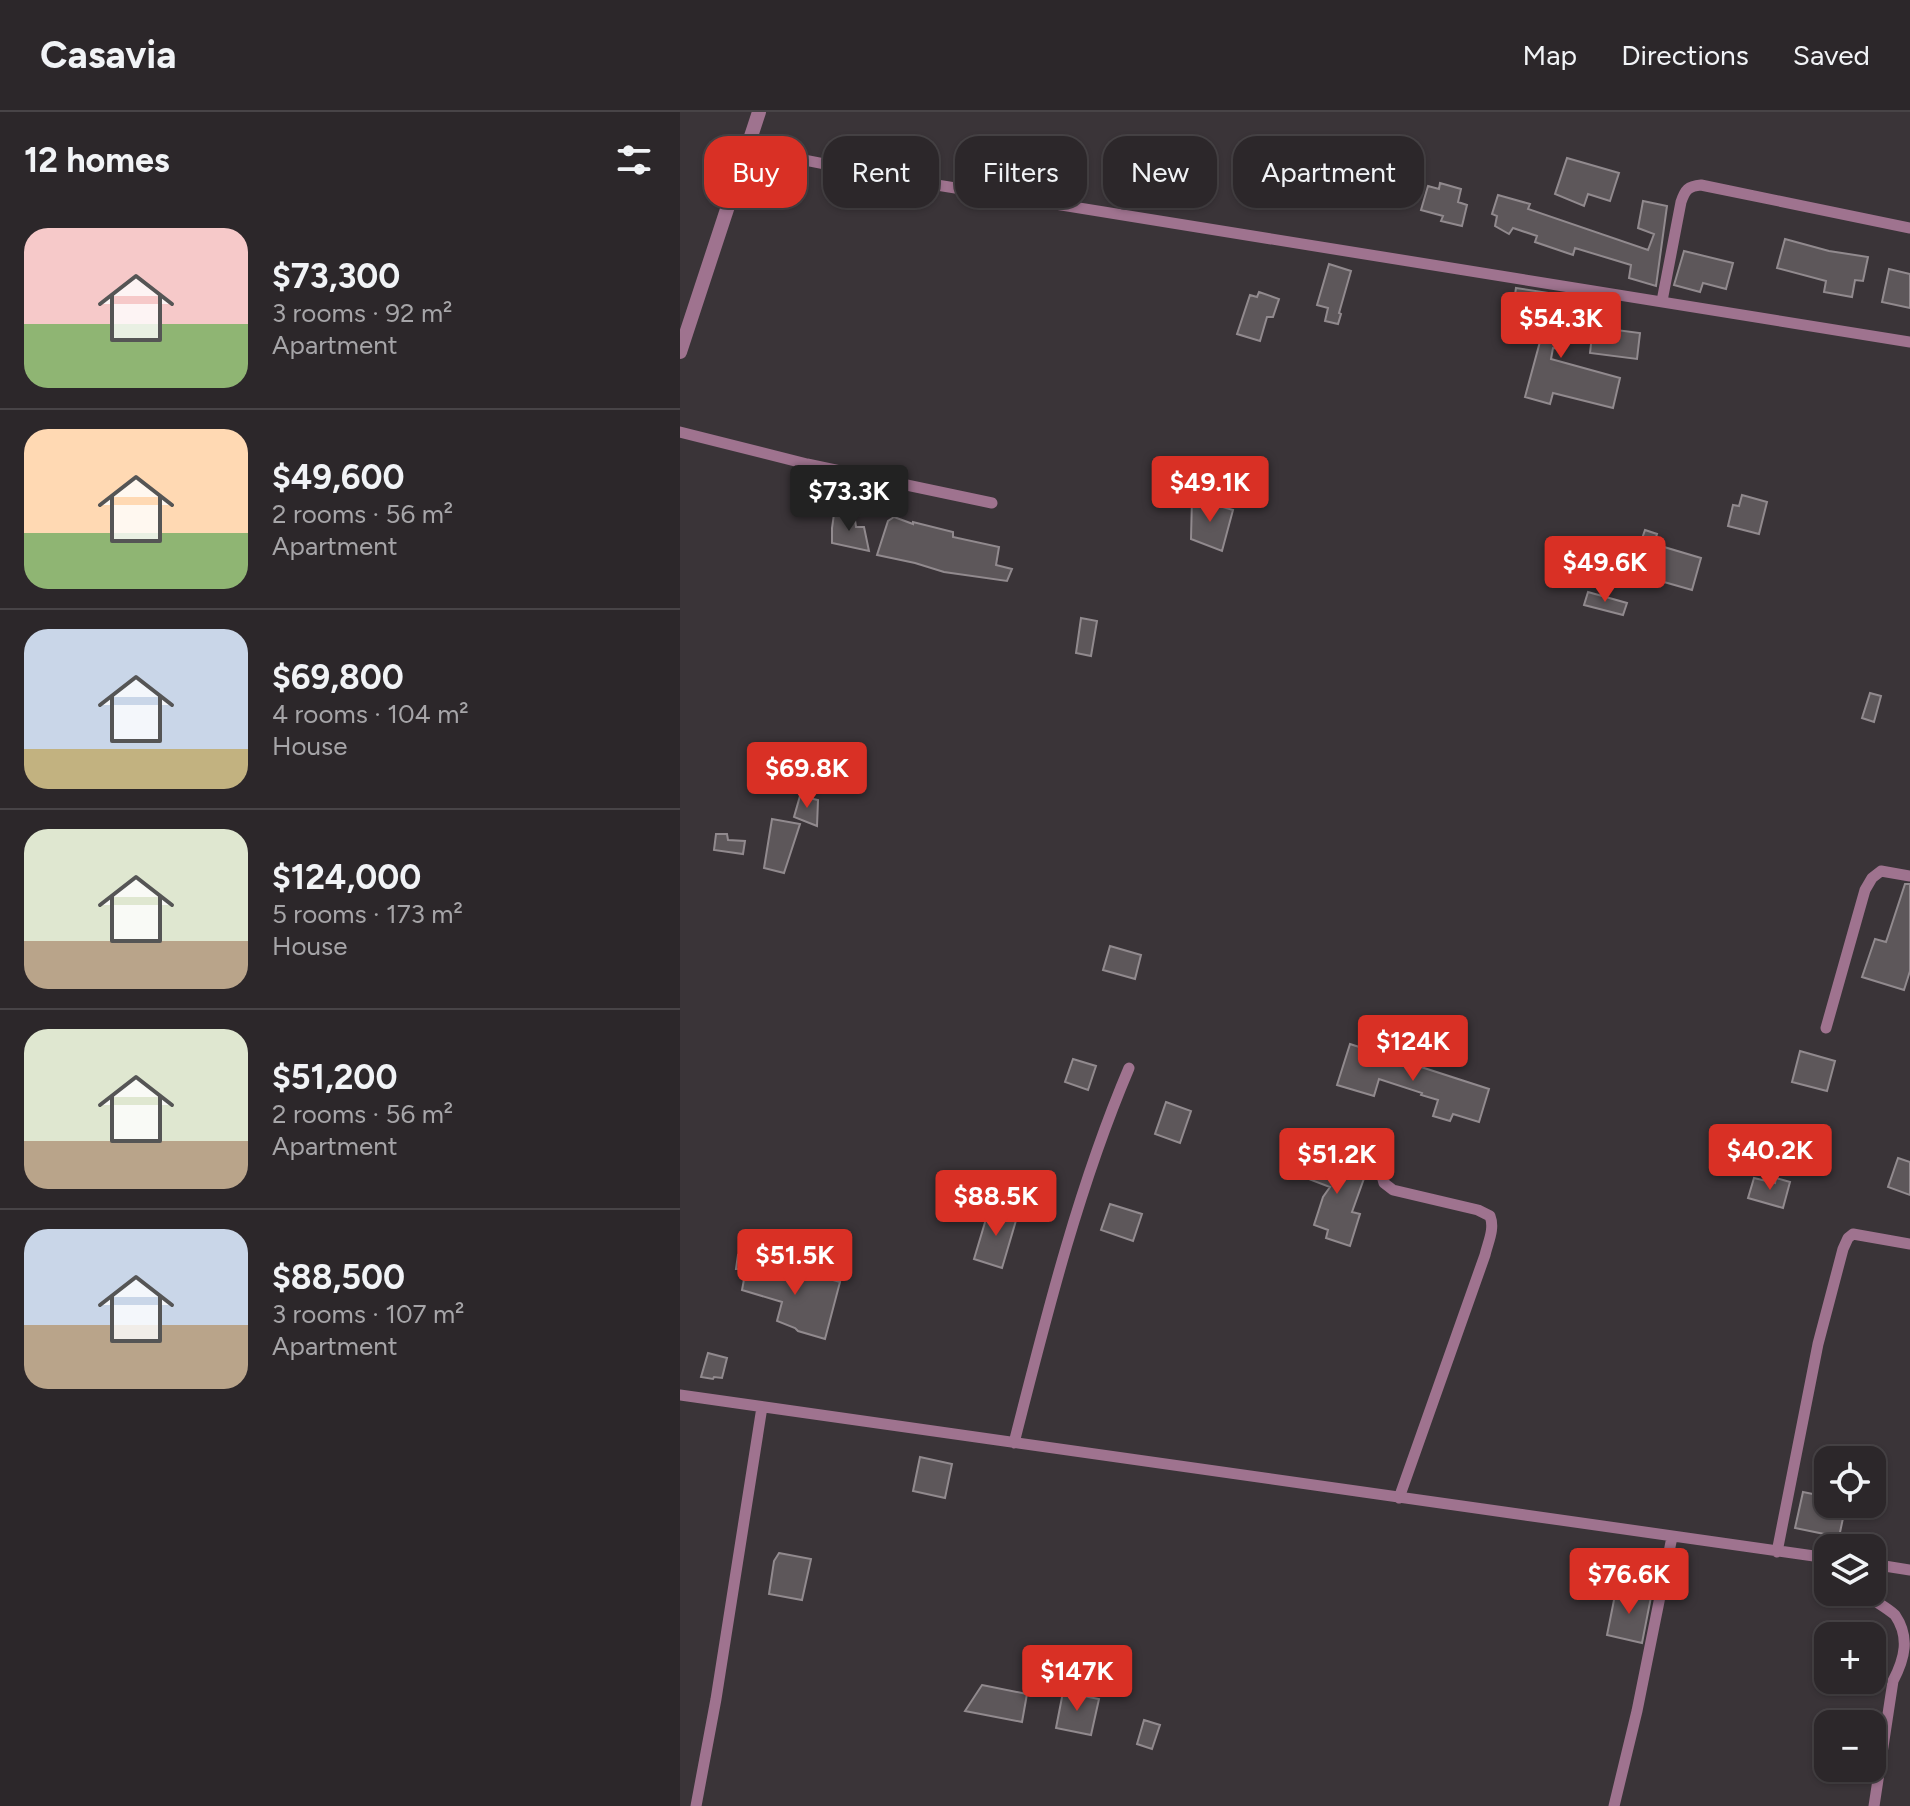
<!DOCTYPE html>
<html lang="en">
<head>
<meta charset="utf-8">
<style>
  :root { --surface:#2c272a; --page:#342f32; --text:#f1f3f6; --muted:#a6a5a8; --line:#484447; --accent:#d93025 }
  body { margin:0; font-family:Figtree,sans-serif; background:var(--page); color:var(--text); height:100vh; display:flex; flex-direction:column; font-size:30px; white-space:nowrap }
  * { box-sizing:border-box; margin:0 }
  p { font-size:26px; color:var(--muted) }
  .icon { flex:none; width:44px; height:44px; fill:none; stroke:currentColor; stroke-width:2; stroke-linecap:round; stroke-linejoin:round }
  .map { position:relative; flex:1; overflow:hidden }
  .panel { display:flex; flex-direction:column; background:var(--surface); width:680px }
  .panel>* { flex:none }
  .banner { position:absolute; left:24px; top:24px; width:760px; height:72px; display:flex; gap:16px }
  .fabs { position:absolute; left:1134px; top:1334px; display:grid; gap:16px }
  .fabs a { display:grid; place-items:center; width:72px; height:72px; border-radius:16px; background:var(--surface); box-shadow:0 2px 6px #0004,0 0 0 2px var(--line); font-size:40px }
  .price { position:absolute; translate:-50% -68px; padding:0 18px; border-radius:8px; background:var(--accent); color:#fff; font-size:26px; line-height:52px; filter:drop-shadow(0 2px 4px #0008) }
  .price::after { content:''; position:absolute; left:50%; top:48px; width:24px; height:18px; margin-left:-12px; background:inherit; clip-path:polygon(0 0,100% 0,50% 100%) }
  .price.on { background:#222; color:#fff }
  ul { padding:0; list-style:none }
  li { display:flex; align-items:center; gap:24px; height:200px; padding:0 24px }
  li+li { border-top:2px solid var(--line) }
  li span { display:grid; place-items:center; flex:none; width:224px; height:160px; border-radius:24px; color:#555 }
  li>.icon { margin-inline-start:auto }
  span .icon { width:96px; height:96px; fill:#fffc; stroke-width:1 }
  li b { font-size:34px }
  h2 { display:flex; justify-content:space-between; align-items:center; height:96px; padding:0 24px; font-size:34px }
  .tag { padding:0 28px; border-radius:24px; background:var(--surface); box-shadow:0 2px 6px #0004,0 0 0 2px var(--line); font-size:28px; line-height:72px }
  .tag.on { background:var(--accent); color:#fff }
  header { display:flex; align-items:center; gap:48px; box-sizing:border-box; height:112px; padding:0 40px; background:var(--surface); border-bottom:2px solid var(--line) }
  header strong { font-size:38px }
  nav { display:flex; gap:44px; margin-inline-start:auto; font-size:28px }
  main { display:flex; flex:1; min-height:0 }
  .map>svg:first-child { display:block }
  .building { fill:#5d575a; stroke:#918a8e; stroke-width:2 }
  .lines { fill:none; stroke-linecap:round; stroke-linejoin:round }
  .minor { stroke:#9f738f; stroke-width:11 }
  .tertiary { stroke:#9f738f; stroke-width:14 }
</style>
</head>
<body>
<header>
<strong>Casavia</strong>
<nav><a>Map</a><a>Directions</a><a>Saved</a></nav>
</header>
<main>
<section class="panel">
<h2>12 homes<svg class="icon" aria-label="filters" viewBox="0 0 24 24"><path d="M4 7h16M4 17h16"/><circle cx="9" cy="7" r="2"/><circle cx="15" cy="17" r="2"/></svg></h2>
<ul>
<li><span style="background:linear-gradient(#f6c9c9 60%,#8fb573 0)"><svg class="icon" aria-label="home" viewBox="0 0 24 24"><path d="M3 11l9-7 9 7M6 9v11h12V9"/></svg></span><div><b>$73,300</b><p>3 rooms · 92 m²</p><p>Apartment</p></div></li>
<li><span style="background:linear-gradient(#ffd9b3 65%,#8fb573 0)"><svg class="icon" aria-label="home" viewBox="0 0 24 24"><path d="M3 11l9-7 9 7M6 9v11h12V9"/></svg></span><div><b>$49,600</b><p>2 rooms · 56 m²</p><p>Apartment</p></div></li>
<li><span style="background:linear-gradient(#c9d6e8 75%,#c2b280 0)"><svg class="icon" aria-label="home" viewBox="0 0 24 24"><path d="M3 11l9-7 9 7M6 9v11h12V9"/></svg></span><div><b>$69,800</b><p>4 rooms · 104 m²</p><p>House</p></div></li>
<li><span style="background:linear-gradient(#dfe7d0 70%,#b9a48a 0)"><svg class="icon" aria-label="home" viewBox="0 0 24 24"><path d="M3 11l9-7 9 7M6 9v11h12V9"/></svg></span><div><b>$124,000</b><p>5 rooms · 173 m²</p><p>House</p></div></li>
<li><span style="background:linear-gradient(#dfe7d0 70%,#b9a48a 0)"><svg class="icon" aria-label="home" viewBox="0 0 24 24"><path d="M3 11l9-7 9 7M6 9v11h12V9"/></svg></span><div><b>$51,200</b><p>2 rooms · 56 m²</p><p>Apartment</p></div></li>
<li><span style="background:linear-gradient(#c9d6e8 60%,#b9a48a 0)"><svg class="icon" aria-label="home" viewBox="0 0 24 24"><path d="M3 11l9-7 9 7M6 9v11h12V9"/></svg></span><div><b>$88,500</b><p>3 rooms · 107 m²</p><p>Apartment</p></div></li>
</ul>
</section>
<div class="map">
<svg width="1230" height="1694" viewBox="0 0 1230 1694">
  <rect width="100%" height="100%" fill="#3a3438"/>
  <path class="building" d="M583 39 596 42 595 45 649 57V53L680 59 675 87 602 73 604 62 578 55Z
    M887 46 939 61 930 89 908 82 904 94 875 82Z
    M760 71 781 77 778 90 787 93 782 114 761 109 763 104 741 98 748 74 759 77Z
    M818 83 850 92 848 97 968 138 974 122 958 116 963 89 987 94 976 174 949 166 951 153 895 136 893 143 855 130 857 124 833 116 829 122 815 114 817 104 812 102Z
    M1105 127 1149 139 1188 145 1183 169 1175 168 1172 185 1144 180 1146 169 1097 156Z
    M1004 139 1053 151 1046 177 1023 171 1020 180 994 173Z
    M649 152 671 159 659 201 661 202 658 212 645 209 648 196 637 193Z
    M1209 157 1230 162V196L1202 190Z
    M836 176 882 183 877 213 890 216 884 237 873 236 871 247 940 266 933 296 873 281 870 292 845 285 868 200 833 195Z
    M579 180 599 187 593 205H587L580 229 557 222 570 183 577 185Z
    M913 215 960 221 957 247 910 241Z
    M1062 383 1087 390 1079 422 1048 414 1053 393 1059 394Z
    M512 386 553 398 542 439 511 427Z
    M154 402 175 408 176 415H184L189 439 152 431V416Z
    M214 405 233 412V410L273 420V425L319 435 316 453 332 457 327 469 264 460 235 451 197 443 208 409Z
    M965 418 977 422 974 432 1021 446 1012 478 963 464 960 474 923 461 934 430 958 438Z
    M908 480 947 491 943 503 904 493Z
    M401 506 417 509 411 544 396 541Z
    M1190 581 1201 584 1194 610 1182 606Z
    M120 684 138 688 137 714 114 705Z
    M92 707 120 712 104 761 84 756Z
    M36 722H47L48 728 65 729 63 742 34 738Z
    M1225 772H1230V859L1224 878 1182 865 1195 827 1206 830Z
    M430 834 461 843 455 867 423 858Z
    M670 932 809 977 799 1010 773 1002 770 1009 753 1004 758 988 741 983 742 981 699 967 694 984 657 973Z
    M1120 939 1155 949 1147 979 1112 970Z
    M393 947 416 954 408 978 385 970Z
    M486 990 511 999 500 1031 475 1022Z
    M1137 1036 1149 1038 1146 1050 1135 1048Z
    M636 1039 687 1058 672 1100 680 1102 670 1134 646 1126 648 1118 634 1113 643 1085 650 1075 626 1066Z
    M1218 1046 1230 1050V1083L1208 1075Z
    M1074 1066 1095 1071 1096 1066 1110 1070 1103 1096 1068 1086Z
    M430 1092 462 1102 453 1129 421 1118Z
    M309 1097 337 1105 322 1156 294 1147Z
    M58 1143 69 1145V1153L118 1166 122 1159 160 1170 145 1227 118 1219 115 1216 97 1209 102 1190 62 1178 66 1157H56Z
    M28 1241 47 1246 42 1266 34 1265 33 1267 21 1265Z
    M240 1345 272 1352 265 1386 233 1379Z
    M1123 1380 1148 1385V1392H1166L1159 1425 1115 1416Z
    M99 1441 131 1447 122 1488 89 1482 94 1449Z
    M936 1478 971 1485 962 1531 927 1523Z
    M302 1573 347 1582 342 1610 285 1599Z
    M383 1580 419 1587 411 1623 376 1616Z
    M464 1608 480 1613 472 1637 457 1632Z"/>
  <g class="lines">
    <path class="minor" d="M68 37 232 69 1230 230
      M982 189 1001 90C1005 78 1008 74 1021 73L1230 116
      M0 320 127 352 312 391
      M1146 916 1185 778 1192 766 1201 759 1230 764
      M700 1057 704 1071 713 1078 798 1098 810 1104C815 1117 808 1130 805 1143L719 1386
      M0 1283 1148 1446
      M334 1331C366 1205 398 1076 449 956
      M1097 1440 1138 1232 1163 1137 1168 1126 1173 1122 1230 1132
      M1192 1452 1230 1458
      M1183 1480C1193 1489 1205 1494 1215 1503 1230 1525 1225 1546 1213 1569L1194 1694
      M16 1694 36 1587 82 1295
      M934 1694 957 1599 992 1425"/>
    <path class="tertiary" d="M0 240 79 0"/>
  </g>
</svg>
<div class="fabs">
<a><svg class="icon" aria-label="locate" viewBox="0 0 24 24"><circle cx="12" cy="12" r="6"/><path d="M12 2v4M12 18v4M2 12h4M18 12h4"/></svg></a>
<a><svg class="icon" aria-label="layers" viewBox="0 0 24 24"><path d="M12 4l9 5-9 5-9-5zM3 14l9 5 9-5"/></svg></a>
<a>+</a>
<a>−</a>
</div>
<b class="price" style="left:881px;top:248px">$54.3K</b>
<b class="price" style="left:530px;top:412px">$49.1K</b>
<b class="price on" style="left:169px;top:421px">$73.3K</b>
<b class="price" style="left:925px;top:492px">$49.6K</b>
<b class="price" style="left:127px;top:698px">$69.8K</b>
<b class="price" style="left:733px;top:971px">$124K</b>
<b class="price" style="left:1090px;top:1080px">$40.2K</b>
<b class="price" style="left:657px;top:1084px">$51.2K</b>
<b class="price" style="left:316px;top:1126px">$88.5K</b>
<b class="price" style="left:115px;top:1185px">$51.5K</b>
<b class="price" style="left:949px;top:1504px">$76.6K</b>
<b class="price" style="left:397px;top:1601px">$147K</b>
<div class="banner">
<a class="tag on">Buy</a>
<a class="tag">Rent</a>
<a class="tag">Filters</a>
<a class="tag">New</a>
<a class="tag">Apartment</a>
</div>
</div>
</main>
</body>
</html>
